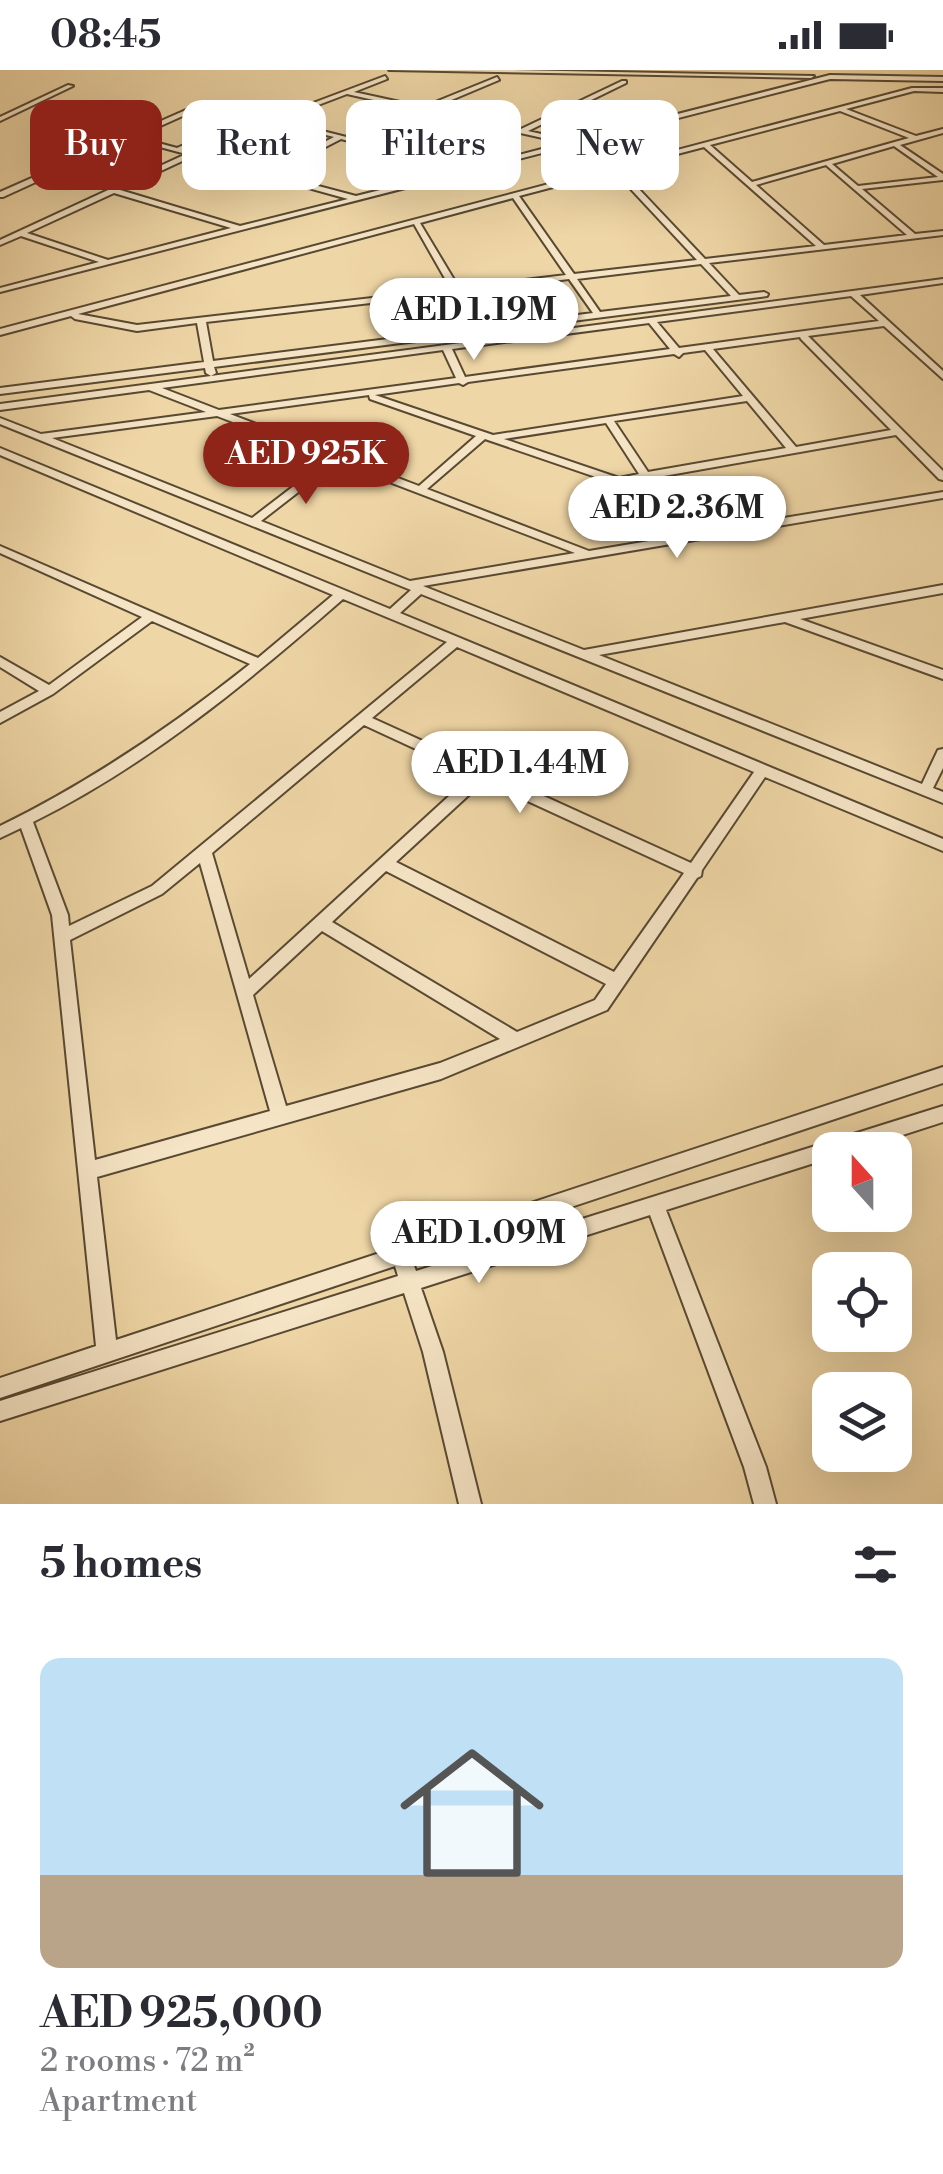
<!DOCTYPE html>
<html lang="en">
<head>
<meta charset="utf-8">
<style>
  :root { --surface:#fff; --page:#f2f2f3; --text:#2b2b33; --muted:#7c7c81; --accent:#8f2418 }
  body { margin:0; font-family:"Libre Bodoni",serif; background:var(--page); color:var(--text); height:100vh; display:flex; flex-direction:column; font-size:38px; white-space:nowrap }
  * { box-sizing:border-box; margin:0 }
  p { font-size:32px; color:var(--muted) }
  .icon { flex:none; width:55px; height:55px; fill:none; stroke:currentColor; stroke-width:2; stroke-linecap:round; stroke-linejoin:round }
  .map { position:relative; height:1434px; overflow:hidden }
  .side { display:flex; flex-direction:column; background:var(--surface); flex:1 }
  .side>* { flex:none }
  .banner { position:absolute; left:30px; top:30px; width:885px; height:90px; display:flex; gap:20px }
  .needle { width:65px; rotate:339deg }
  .fabs { position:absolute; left:812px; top:1062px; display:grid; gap:20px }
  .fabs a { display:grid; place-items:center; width:100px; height:100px; border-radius:20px; background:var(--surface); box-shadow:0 10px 40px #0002; font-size:50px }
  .price { position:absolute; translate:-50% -85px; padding:0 22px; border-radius:35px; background:#fff; color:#222; font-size:32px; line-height:65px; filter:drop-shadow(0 2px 5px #0008) }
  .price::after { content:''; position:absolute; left:50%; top:60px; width:30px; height:22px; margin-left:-15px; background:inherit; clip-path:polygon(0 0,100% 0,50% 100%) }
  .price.current { background:var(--accent); color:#fff }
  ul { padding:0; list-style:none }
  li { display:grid; align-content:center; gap:20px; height:530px; padding:0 40px }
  li span { display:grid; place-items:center; height:310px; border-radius:20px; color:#555 }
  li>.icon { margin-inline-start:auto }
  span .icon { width:180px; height:180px; fill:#fffc; stroke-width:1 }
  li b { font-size:42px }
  h2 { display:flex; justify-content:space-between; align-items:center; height:120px; padding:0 40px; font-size:42px }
  .pill { padding:0 35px; border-radius:20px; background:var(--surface); box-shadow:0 10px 40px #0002; font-size:35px; line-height:90px }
  .pill.current { background:var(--accent); color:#fff }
  .status { display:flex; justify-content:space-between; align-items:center; height:70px; padding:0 50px; background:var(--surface); direction:ltr }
  .status svg { height:28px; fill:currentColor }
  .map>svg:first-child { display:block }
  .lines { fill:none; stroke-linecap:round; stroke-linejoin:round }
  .minor-casing { stroke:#584932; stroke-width:4 }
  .minor { fill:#f5e4c5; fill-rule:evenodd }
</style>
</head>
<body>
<div class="status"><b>08:45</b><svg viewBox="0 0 49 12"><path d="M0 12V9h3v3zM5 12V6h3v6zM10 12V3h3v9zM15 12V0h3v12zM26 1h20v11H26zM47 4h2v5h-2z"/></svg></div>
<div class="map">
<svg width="943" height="1434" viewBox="0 0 943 1434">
  <rect width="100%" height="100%" fill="#efd6a6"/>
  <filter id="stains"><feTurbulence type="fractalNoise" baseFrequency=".002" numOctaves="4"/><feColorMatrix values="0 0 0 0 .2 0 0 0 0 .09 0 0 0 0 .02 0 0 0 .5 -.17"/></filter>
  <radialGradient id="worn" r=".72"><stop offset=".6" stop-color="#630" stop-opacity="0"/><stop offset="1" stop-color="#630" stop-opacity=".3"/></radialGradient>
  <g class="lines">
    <defs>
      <path id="minor" d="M389 0H513L814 6 811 8Z
        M830 5 943 7V11L830 9 0 222V218L99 192 21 166 0 175V170L186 84 130 69 3 127H0V122L204 32 273 48 385 6 387 9 354 22 423 37 497 7 499 10 430 39 521 59 622 11H626V13L528 61 572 71ZM347 24 565 73 469 98 279 50ZM207 35 249 46 177 78 136 67ZM256 48 303 60 233 93 184 80ZM310 61 334 67 266 102 240 95ZM341 69 461 100 356 126 273 104ZM193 86 348 129 240 156 120 120ZM114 123 231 158 108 190 27 163Z
        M68 15 73 16 0 51V47Z
        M912 18H943V22L914 21 846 39 916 66 943 59V63L900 75 943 104V110L862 119 915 164 943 161V165L709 193 739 225 764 222 768 224 767 226 214 297 216 303 211 306 206 303 205 298 0 324V318L204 292 197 253 137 261 75 249 71 246 0 265V259ZM840 41 909 68 752 112 710 75ZM894 76 938 107 858 116 832 94ZM704 77 816 176 705 189 620 99ZM826 95 907 165 824 175 756 115ZM614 101 697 190 574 204 519 126ZM513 128 566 205 459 218 420 153ZM414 154 451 219 137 255 78 244ZM701 194 731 226 600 242 577 209ZM569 209 593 243 412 266 396 230ZM388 231 404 267 213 291 206 252Z
        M943 209V213L860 225 943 301V309L884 256 808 266 943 401V410L939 409 896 365 630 412 753 453 943 422V428L423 516 584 580 943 515V523L800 549 943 600V609L785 552 599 585 922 714 938 680 943 679V698L933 718 943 722V733L421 524 400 543 943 769V781L765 707 702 800 701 806 697 808 607 940 441 1009 97 1107 116 1270 943 997V1013L412 1190 416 1201 943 1036V1052L856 1080H830V1088L666 1140 766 1397 776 1434H754L744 1397 650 1145 421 1218 443 1282 481 1434H459L423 1282 404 1223 0 1351V1331L398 1206 395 1196 0 1328V1308L96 1276 52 845 21 758 0 768V756C90 712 171 657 250 594L152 551 53 624 0 653V642L39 621 0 597V587L49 615 142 547 0 483V476L258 588 333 525 0 385V378L390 539 411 520 0 354V348L41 364 206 342 149 320 0 340V334ZM851 226 879 251 679 278 657 252ZM649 253 670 279 465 307 452 279ZM800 267 801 269 891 360 796 377 713 279ZM443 280 456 308 219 340 162 318ZM705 280 743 326 493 365 375 325 459 313 463 315 468 312 674 284 679 287 683 283ZM369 325 370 329 476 366 419 416 230 344ZM747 331 786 378 648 402 614 351ZM217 346 329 389 252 448 52 368ZM606 353 639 404 619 408 504 369ZM485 369 739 456 589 481 427 419ZM337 392 575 483 410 511 261 451ZM343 529 447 572 152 816 69 856 68 845 33 752C148 695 247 613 343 529ZM457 577 754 702 691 793 372 648ZM364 655 472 705 249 909 212 783ZM484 711 684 803 614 902 396 792ZM200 793 270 1041 95 1090 70 870 162 824ZM386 801 606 914 595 930 517 962 332 852ZM322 861 500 969 440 993 286 1036 253 925Z"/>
    </defs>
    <use href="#minor" class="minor-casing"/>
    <use href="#minor" class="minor"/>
  </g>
  <rect width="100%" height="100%" filter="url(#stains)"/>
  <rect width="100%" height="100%" fill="url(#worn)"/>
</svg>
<div class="fabs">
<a><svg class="needle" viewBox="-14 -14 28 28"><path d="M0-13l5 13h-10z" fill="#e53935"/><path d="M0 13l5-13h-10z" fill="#7c7c81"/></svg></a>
<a><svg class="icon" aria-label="locate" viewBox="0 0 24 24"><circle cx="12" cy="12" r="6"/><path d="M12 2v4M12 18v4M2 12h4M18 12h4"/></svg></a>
<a><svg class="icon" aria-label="layers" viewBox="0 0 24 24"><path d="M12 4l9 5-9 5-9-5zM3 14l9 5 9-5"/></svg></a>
</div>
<b class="price" style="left:474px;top:293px">AED 1.19M</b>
<b class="price current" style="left:306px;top:437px">AED 925K</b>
<b class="price" style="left:677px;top:491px">AED 2.36M</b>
<b class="price" style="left:520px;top:746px">AED 1.44M</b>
<b class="price" style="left:479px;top:1216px">AED 1.09M</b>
<div class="banner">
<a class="pill current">Buy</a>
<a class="pill">Rent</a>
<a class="pill">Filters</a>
<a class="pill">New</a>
</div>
</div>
<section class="side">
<h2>5 homes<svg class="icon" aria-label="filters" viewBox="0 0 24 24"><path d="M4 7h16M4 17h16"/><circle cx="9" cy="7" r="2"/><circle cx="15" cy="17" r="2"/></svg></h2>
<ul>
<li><span style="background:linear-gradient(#bfe0f5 70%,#b9a48a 0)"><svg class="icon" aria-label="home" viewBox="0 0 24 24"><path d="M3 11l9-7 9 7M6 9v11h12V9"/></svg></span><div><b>AED 925,000</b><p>2 rooms · 72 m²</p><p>Apartment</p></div></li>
</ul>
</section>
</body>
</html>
